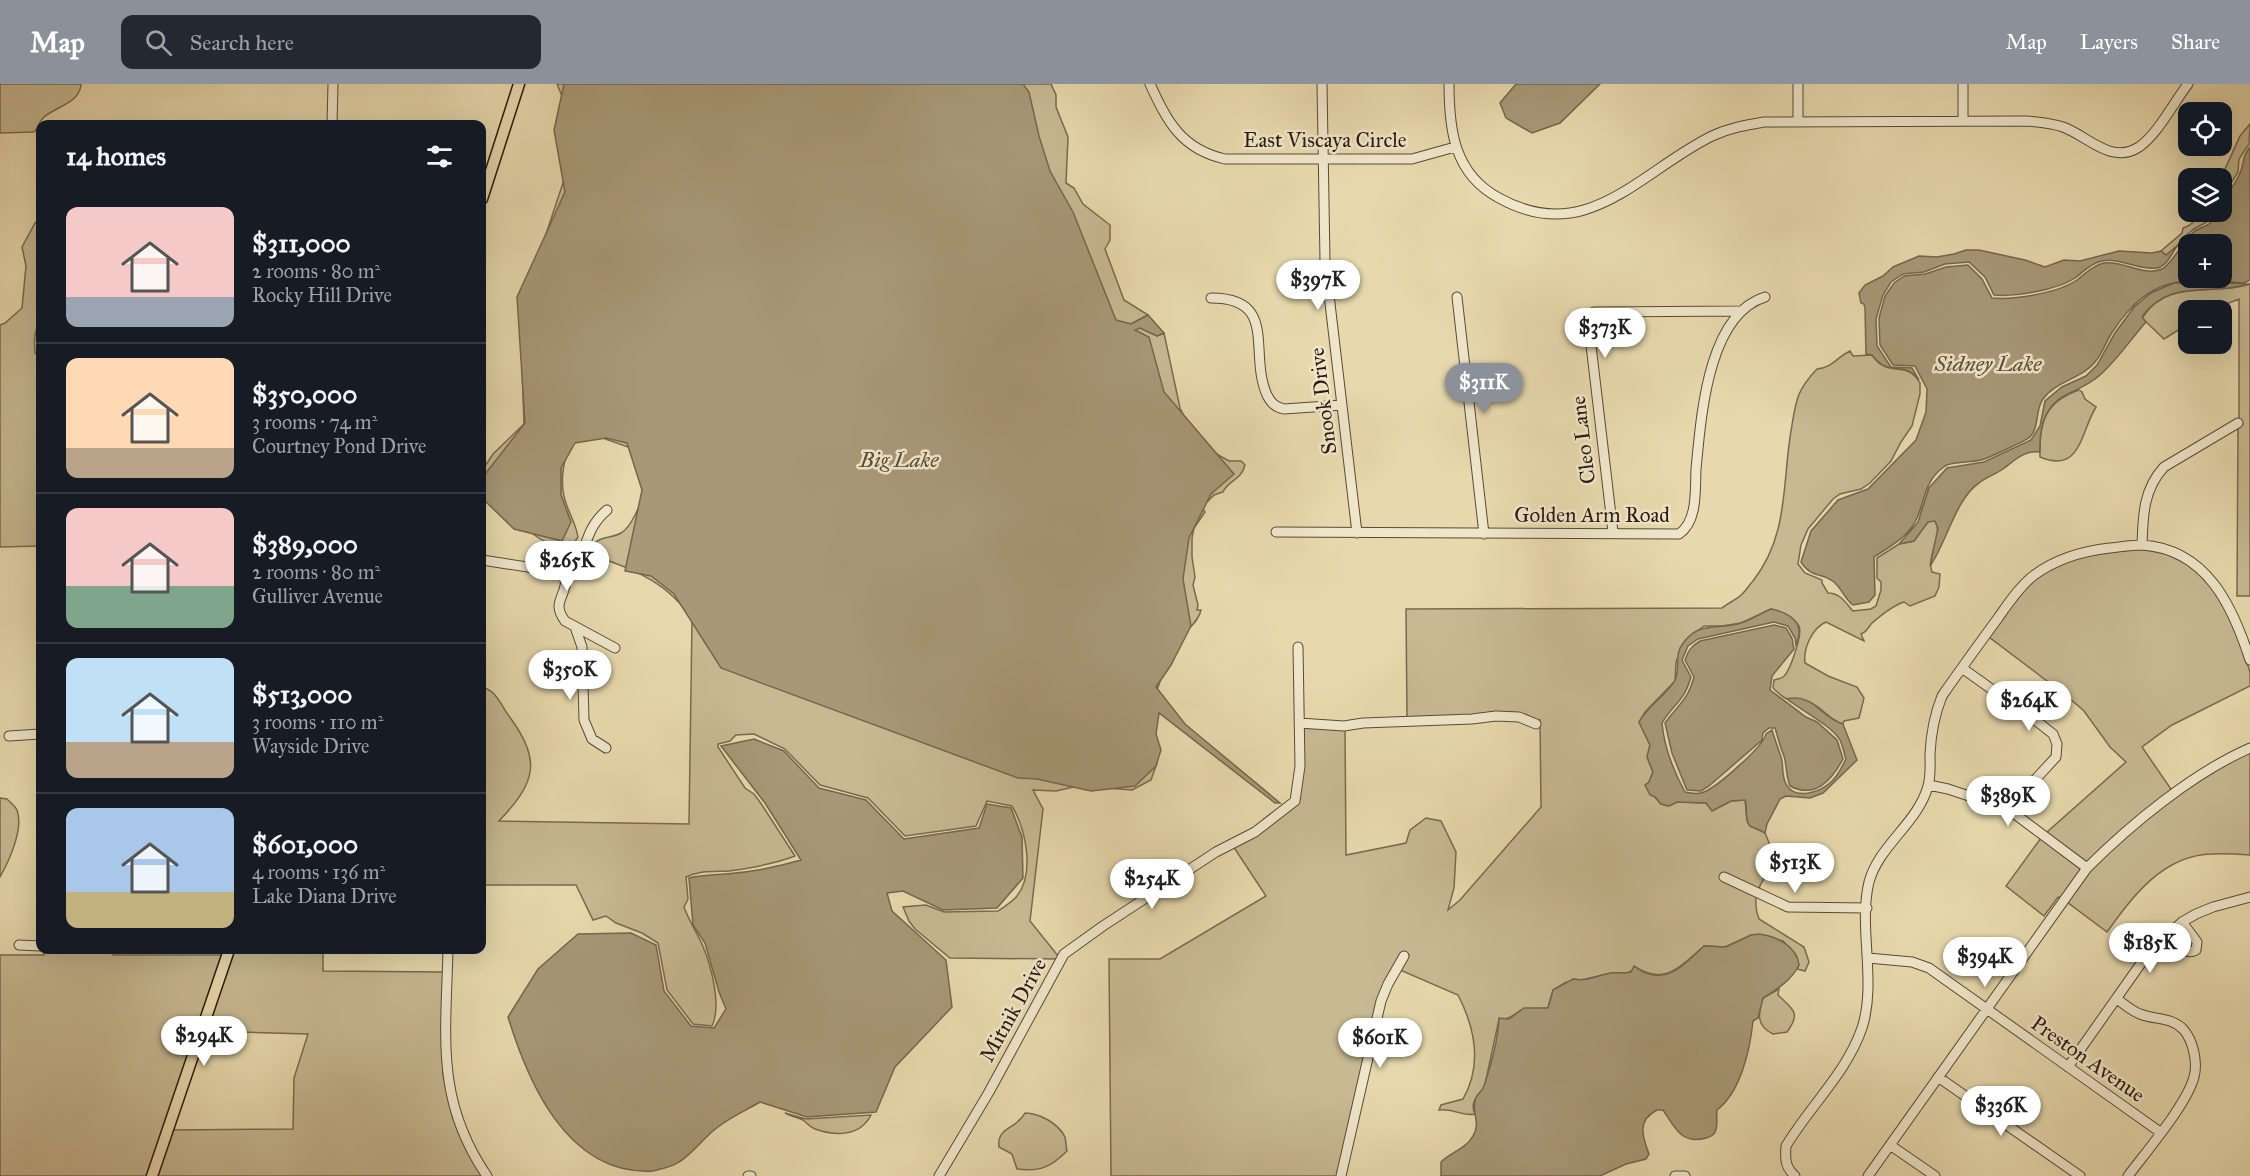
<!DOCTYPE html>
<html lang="en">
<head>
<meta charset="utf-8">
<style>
  :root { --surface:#171b24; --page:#242831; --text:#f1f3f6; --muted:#9ea1a6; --line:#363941; --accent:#8c9099 }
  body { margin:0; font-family:"IM FELL Great Primer",serif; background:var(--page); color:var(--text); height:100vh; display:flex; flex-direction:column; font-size:22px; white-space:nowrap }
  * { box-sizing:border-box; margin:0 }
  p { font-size:20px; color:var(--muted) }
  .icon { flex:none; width:33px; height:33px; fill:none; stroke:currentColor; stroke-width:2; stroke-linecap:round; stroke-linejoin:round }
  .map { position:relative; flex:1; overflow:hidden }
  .details { position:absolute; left:36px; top:36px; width:450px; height:834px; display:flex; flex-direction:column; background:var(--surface); border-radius:12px; box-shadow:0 6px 24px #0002 }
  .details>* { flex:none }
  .buttons { position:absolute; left:2178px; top:18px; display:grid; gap:12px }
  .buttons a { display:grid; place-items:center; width:54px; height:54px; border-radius:12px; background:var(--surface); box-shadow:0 6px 24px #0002; font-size:30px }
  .price { position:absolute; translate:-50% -51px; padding:0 14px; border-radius:21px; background:#fff; color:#222; font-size:20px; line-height:39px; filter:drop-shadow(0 2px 3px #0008) }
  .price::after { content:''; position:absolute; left:50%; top:36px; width:18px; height:14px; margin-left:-9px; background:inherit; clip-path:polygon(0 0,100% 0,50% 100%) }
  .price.current { background:var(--accent); color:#fff }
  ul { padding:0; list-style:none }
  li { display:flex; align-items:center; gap:18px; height:150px; padding:0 30px }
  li+li { border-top:2px solid var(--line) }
  li span { display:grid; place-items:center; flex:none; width:168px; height:120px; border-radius:12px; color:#555 }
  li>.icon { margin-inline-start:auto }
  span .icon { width:72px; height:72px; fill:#fffc; stroke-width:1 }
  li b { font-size:26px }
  h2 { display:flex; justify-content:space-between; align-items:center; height:72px; padding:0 30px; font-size:26px }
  header { display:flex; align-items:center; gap:36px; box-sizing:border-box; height:84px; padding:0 30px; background:var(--accent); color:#fff }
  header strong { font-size:28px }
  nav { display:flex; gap:33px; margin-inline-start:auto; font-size:21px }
  .search { width:420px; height:54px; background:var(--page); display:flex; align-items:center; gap:15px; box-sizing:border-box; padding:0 21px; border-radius:12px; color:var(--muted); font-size:22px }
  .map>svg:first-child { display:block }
  .green { fill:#c7b992; stroke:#786a50; stroke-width:1.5 }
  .water { fill:#a79877; stroke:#75664d; stroke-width:1.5; fill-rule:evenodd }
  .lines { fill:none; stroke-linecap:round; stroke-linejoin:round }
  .minor-casing { stroke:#594a36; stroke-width:11 }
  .major-casing { stroke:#2a1a0e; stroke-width:13 }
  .minor { stroke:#efe6ca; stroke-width:9 }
  .major { stroke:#e7d9ad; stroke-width:10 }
  .labels { text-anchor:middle; stroke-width:5; stroke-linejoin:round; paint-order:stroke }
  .street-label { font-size:21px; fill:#2a1a0e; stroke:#efe6ca }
  .water-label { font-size:22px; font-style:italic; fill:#5c4c38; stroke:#efe6ca }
</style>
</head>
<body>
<header>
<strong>Map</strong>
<div class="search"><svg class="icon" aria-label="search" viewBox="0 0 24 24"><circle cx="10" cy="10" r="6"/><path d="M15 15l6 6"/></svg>Search here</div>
<nav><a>Map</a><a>Layers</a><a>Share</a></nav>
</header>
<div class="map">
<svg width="2250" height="1092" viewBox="0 0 2250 1092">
  <rect width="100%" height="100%" fill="#e7d9ad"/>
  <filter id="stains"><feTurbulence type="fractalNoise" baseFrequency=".00333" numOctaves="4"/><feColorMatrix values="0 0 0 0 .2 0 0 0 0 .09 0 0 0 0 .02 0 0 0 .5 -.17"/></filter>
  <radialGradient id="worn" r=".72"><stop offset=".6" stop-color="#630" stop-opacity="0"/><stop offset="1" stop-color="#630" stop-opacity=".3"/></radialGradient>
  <path class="green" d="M0 0H81C80 19 57 22 44 33 39 37 39 43 34 48L0 49Z
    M557 0H738L726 26 1134 246 1140 244 1157 252 1164 249 1180 324 1190 344 1213 368 1229 377H1241L1245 381C1241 397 1228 396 1223 408L1214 411 1202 423 1205 428 1194 444 1192 454V473L1195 493 1193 501 1198 521 1197 526H1201C1199 536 1191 542 1185 549 1173 566 1163 587 1157 606L1172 628 1180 635 1184 641 1155 624 1157 679 1151 696 1132 706 1078 702 1056 707 1033 706 1043 725 1030 837 1059 873 1058 875 950 874 915 845 909 837 903 823 926 821 944 828 998 827C1005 822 1011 819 1017 812 1035 789 1026 746 1012 722L987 717 976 742 905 752 868 714 820 701 785 665 754 650 736 651 730 657 718 660V663L745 704 754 710 762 721 795 772C774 780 751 784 729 787 714 788 700 786 686 793L688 815 684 823C689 837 696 847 702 860 711 881 722 921 712 942L693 940 667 906 658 859 642 849 616 839 606 832 593 836 576 801H482V603C497 607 500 620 509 632 542 677 536 698 499 737L689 740 692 536C671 501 635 485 597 473L592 462C600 451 611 455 621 449 627 446 632 437 635 431 649 405 640 390 631 364L597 352 572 358C562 377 559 402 567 422 571 433 576 441 578 453L571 464C532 464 507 423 484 396L485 382 493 370 524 340 522 284 546 150 565 93 564 17Z
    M1012 0H1051L1056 11V23L1068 53 1066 99 1074 104 1083 120 1110 141V156L1105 165 1124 216 1148 231 1131 240 1112 236Z
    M2250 40 2249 60 2239 75 2238 88 2222 114 2221 94 2240 52Z
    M2206 128H2215C2206 143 2200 139 2190 148 2181 155 2177 166 2166 171L2161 167 2182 149 2183 144 2188 142Z
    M40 134V236C34 248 34 256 35 269L40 274V462L0 463V241L5 239 22 224 26 182 22 163 35 139Z
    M2250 200V512H2237L2238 342 2243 340 2239 335V215L2211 226H2188V240L2164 255 2142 234C2169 193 2212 213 2250 200Z
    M1850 267 1853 272 1872 271C1889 296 1905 274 1920 299V310L1912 342 1901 358 1891 377 1870 399 1861 405 1840 410 1833 415 1808 445 1801 461 1798 480 1805 489 1822 496V499L1828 509C1840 509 1845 518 1853 527L1871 525 1876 522 1881 506V498L1877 494V474L1899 460 1914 457 1928 437H1935C1944 451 1926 472 1932 488L1940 490 1939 503 1935 512 1910 522 1904 518C1892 522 1880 532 1871 540 1867 545 1867 548 1861 550L1864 557 1826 538C1812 544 1803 565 1805 579L1828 592 1857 603 1864 614 1859 634 1844 637 1843 640C1829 636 1823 624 1811 619 1803 615 1796 616 1788 615 1783 614 1777 608 1773 604L1774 596C1777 595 1780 595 1783 593 1790 588 1803 549 1799 542 1793 532 1780 529 1771 525L1741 539 1722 542H1704L1695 549 1685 557 1676 578 1675 597 1645 628 1639 638 1650 661 1647 673 1653 688 1649 698 1655 713 1661 720 1669 722 1677 718 1706 719 1713 726 1731 717 1745 716 1747 737 1750 742 1765 749 1770 761 1762 783 1767 790C1757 804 1752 818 1759 835L1804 863 1809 878 1805 887 1797 885 1799 881 1796 871 1783 857 1751 851 1725 863 1704 862C1683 880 1667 902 1637 884L1627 889H1612L1581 896 1573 895 1568 899 1566 898 1553 906 1548 924C1541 925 1534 924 1527 925 1515 926 1514 936 1499 935L1484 1005C1476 1011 1470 1021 1475 1030 1460 1033 1457 1024 1439 1026L1441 1021 1463 1015C1483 980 1475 944 1458 911L1400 886 1409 871 1403 868 1385 899 1338 1092H1111L1109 875H1160L1266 812 1233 762 1298 719 1303 642 1345 645 1346 771 1406 759 1410 746 1426 734 1441 737 1456 768 1454 804 1448 826 1460 816 1541 723 1540 636 1472 632 1407 634 1406 525 1722 524C1728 519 1736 516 1741 511 1746 507 1749 501 1753 497 1789 451 1782 400 1791 347 1796 317 1796 307 1817 285 1832 284 1837 273 1850 267Z
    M2079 306 2082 308 2085 315 2096 323C2080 349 2081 390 2040 373 2039 339 2044 318 2079 306Z
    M2142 465 2167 470 2189 481 2216 506 2241 560 2250 588V602L2172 641 2142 663 2173 708 2122 745 2087 780 2046 749 2126 678 2110 663 2084 627 2068 613 1989 553C2002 534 2015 514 2032 497 2057 472 2108 468 2142 465Z
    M2250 667V771C2238 770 2225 769 2212 770 2163 771 2133 812 2107 848L2067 818C2075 807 2082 795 2091 784 2135 736 2193 699 2250 667Z
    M0 714 7 715C10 718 15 722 17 726 24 745 9 777 0 793Z
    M2041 754 2083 784 2062 814 2058 813 2044 832 2006 802Z
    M44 866H117L113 871H223L148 1092H0V871H44Z
    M232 866H323V887L444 888 443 990 453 1035 483 1092H155L171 1046 293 1045 294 994 308 950 205 947Z
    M1779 905 1778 911C1792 925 1802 928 1787 948L1773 950C1756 942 1758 930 1763 914Z
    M785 1029 806 1035 871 1031C860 1053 835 1052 815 1045 810 1043 807 1039 803 1036 797 1033 790 1032 785 1029Z
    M1025 1029C1039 1029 1058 1039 1065 1053 1066 1057 1066 1063 1067 1067 1051 1083 1040 1088 1017 1085L1012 1070 999 1063C996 1043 1016 1046 1025 1029Z"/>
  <path class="water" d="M564 0H1023L1029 8 1039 52 1050 87 1073 128 1116 236 1131 240 1148 231 1164 249 1157 252 1140 244 1135 246 1149 253 1164 308 1234 390 1211 410 1189 454 1183 495 1191 542 1171 581 1156 603 1185 640 1280 719H1275L1159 629 1156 650 1161 666 1156 682 1135 702 1091 707 1037 695 1018 694 721 584 674 510 651 492 625 487 642 406 627 359 606 354 575 359 561 384V411L571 438 562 457 514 445 482 414V394L525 339 517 213 565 108 554 46Z
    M1516 0H1600L1560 39 1532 49 1506 34 1500 19Z
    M2250 63V196L2244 199C2183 194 2151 190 2113 247 2106 257 2103 269 2095 278 2081 295 2056 297 2043 315 2035 325 2040 342 2030 353 2027 356 1986 375 1981 376 1970 379 1953 377 1945 382 1922 398 1926 418 1915 438 1906 454 1889 463 1874 473L1875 511 1869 518 1853 521C1845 515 1842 505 1834 498 1822 488 1812 495 1801 478L1811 447 1838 416 1868 405 1916 356 1926 328 1927 305 1915 282 1893 281 1880 261 1879 234 1885 212 1894 199 1904 192 1925 190 1946 183 1968 181 1982 195 1992 214C2015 216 2058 209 2077 196 2085 190 2093 181 2104 179 2123 176 2144 193 2162 185 2171 181 2183 158 2191 150 2202 140 2209 146 2218 128H2222C2222 111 2235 103 2240 89 2245 78 2241 74 2250 63ZM2188 160H2222V194H2188Z
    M2178 161C2172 168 2167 183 2157 184 2138 187 2121 173 2102 177 2091 179 2083 188 2075 194 2057 206 2015 213 1994 211L1985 193 1969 178 1945 180 1924 188 1903 190 1891 198 1883 211 1876 235 1877 262 1891 283 1912 284 1919 296C1903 275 1890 295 1872 271L1866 270 1865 224 1864 220 1861 219 1859 209 1865 201 1883 192 1893 183 1919 172 1937 173 1954 170 1966 166H1979L2025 176 2045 183 2064 176 2080 177 2119 167 2152 169 2161 167 2166 171Z
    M2202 198 2250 200C2212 212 2168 194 2142 233L2146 238C2131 255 2117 276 2100 291 2089 301 2077 305 2064 312 2043 324 2039 347 2040 368 2024 366 2015 376 2003 385 1996 390 1986 393 1979 399 1956 414 1946 460 1930 482L1938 444 1935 437 1928 438 1914 457 1899 460 1918 438 1929 404 1947 384 1984 378 2031 356 2040 342 2045 317 2062 303 2086 292 2097 281 2115 249 2134 223 2151 209 2174 199Z
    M1771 525C1791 529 1806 540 1796 561L1795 554 1788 542 1774 538 1698 555 1688 562 1682 576 1691 593C1684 618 1673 620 1662 639 1664 662 1674 688 1685 708 1691 709 1698 711 1704 708 1717 703 1764 662 1766 650L1772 646C1775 656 1778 664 1781 673 1784 682 1781 691 1786 700 1795 717 1820 708 1831 698 1838 692 1842 683 1846 675 1844 669 1843 662 1840 656 1832 642 1801 626 1787 615 1814 609 1821 634 1843 640L1857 676 1823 709 1810 714 1786 712 1780 715 1767 740 1765 749C1761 746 1754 744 1750 742 1744 737 1748 723 1745 716L1731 717 1712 727 1706 719 1677 718 1669 722 1661 720 1655 713 1650 711 1645 701 1649 698 1653 688 1647 673 1650 661 1639 638C1649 620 1668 610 1675 596 1680 586 1675 574 1680 564 1697 535 1716 547 1741 539 1752 536 1761 529 1771 525Z
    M1774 541 1786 544 1792 554 1794 565 1772 592 1770 606 1806 633 1817 638 1837 656 1843 675C1831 697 1815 715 1790 702 1786 692 1787 682 1784 672 1780 663 1778 653 1775 644H1769L1763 649 1762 656 1709 702 1701 707 1687 706 1672 669 1665 639C1678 621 1688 616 1694 593L1685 576C1688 566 1692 562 1700 557Z
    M754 655 784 667 819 704 866 716 904 755 979 744 987 720 1011 724 1022 753 1023 794 997 824 943 826 903 807 887 809 892 827 946 876 952 923 895 983 876 1028 807 1033 760 1018C745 1027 726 1035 713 1047 702 1056 692 1070 679 1078 672 1083 661 1085 653 1087 566 1092 527 995 508 933L538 885 578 850 631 849 656 861 664 907 691 942 714 944 726 925 719 908 705 859 693 841 689 794C702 791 713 791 726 790 751 788 777 783 801 776L765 719 721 662Z
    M1759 850C1776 852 1797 862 1799 881 1792 896 1776 906 1763 914L1758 934 1753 937C1750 965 1741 1008 1717 1026 1716 1032 1718 1039 1716 1045 1715 1051 1711 1053 1706 1054 1681 1061 1675 1043 1663 1026H1657C1637 1036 1642 1052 1649 1070L1646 1075 1626 1080 1600 1092H1441V1078C1451 1068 1466 1065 1473 1052 1481 1039 1472 1030 1475 1017 1476 1010 1482 1008 1484 1002 1491 981 1498 956 1499 934L1509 935 1524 924H1548L1553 906 1573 895C1587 898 1598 891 1611 889 1618 888 1624 890 1631 888L1634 882C1638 884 1642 888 1646 889 1670 899 1689 876 1704 862L1726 863 1751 851Z"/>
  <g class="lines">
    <defs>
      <path id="minor" d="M1150 0C1167 37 1181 65 1225 75H1412L1455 63
        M1322 0 1325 177 1357 449
        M1449 0C1449 46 1454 90 1499 114 1587 163 1639 88 1712 52 1729 44 1746 41 1764 38L2026 37C2039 38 2051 39 2063 43 2088 52 2111 81 2139 63 2158 50 2174 18 2188 0
        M1798 36V0
        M1963 37V0
        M332 40 333 0
        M1457 213 1484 450
        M1211 214C1279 214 1248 269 1267 311 1271 319 1275 323 1284 325L1342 321
        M1276 448 1679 450C1698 437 1695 406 1696 385 1701 335 1707 231 1765 213
        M1613 448 1588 236 1594 228 1740 227
        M2142 461C2143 432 2143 406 2164 383L2238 339
        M482 476 553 487 566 494H569C588 471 582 447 607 426
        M566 494C566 514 551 518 565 537L615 564
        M575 543 582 563 584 636 592 655 606 664
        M1962 584 2039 639 2053 650 2057 660 2056 673 2008 725
        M1299 639 1344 642 1363 639 1472 635 1496 632 1519 633 1536 640
        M9 652 40 650
        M1929 701 1948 705 2008 725 2087 784
        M1724 793 1788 823 1867 824
        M2169 849C2176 858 2184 873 2196 866L2197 858 2182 838
        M19 861 40 862
        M448 866C446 952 435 1016 487 1092
        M1868 874 1912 878 1929 884 2160 1048
        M2117 915C2124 920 2132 927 2140 930 2155 936 2171 933 2183 945 2193 956 2198 978 2194 993 2187 1020 2146 1068 2128 1092
        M2068 983 2149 868 2182 838 2196 830 2213 823 2250 813
        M1938 993 2080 1092
        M1890 1061 1935 1092
        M748 1092H751
        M939 1092 989 1008 1064 870 1103 842 1216 768 1255 748 1295 717 1300 682 1298 563
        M1341 1092 1381 917 1388 900 1404 872
        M1675 1092H1685
        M1795 1092C1785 1083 1785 1075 1786 1062 1810 1022 1847 988 1862 944 1877 898 1858 843 1869 798 1879 761 1918 739 1928 702 1931 692 1930 680 1930 670 1931 649 1934 632 1942 612 1960 586 1979 560 1998 534 2008 520 2019 503 2033 492 2054 476 2083 467 2110 464 2120 463 2131 461 2142 461 2207 465 2233 523 2250 576
        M1868 1092 2087 784C2131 740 2193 689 2250 664"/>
      <path id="major" d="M482 115 519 0
        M152 1092 229 866"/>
    </defs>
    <use href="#minor" class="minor-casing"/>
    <use href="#major" class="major-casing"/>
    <use href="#minor" class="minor"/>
    <use href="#major" class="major"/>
  </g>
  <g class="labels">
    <g class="street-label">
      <text x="1325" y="63">East Viscaya Circle</text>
      <text transform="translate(1323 317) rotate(-97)" y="7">Snook Drive</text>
      <text transform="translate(1583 356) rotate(-97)" y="7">Cleo Lane</text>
      <text x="1592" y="438">Golden Arm Road</text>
      <text transform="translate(1013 926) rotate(-61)" y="7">Mitnik Drive</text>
      <text transform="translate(2088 975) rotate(35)" y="7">Preston Avenue</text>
    </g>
    <g class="water-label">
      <text x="1988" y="287">Sidney Lake</text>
      <text x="899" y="383">Big Lake</text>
    </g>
  </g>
  <rect width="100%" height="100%" filter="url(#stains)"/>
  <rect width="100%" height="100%" fill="url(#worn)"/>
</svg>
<div class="buttons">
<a><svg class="icon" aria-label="locate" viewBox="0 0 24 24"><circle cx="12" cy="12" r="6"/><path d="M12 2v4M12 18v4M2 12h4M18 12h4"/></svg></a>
<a><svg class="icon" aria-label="layers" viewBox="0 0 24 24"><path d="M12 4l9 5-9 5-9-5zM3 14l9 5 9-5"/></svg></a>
<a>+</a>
<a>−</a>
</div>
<b class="price" style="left:1318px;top:227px">$397K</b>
<b class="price" style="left:1605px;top:275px">$373K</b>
<b class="price current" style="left:1484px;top:330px">$311K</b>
<b class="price" style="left:567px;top:508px">$265K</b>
<b class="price" style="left:570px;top:617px">$350K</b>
<b class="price" style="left:2029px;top:648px">$264K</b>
<b class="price" style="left:2008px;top:743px">$389K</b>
<b class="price" style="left:1795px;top:810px">$513K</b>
<b class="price" style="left:1152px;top:826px">$254K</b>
<b class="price" style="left:2150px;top:890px">$185K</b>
<b class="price" style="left:1985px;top:904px">$394K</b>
<b class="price" style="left:204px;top:983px">$294K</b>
<b class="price" style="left:1380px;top:985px">$601K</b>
<b class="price" style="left:2001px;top:1053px">$336K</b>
<section class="details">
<h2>14 homes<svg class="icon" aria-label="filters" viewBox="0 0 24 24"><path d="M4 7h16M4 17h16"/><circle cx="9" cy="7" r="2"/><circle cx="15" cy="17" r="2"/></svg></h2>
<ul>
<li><span style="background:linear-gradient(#f6c9c9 75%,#9aa5b1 0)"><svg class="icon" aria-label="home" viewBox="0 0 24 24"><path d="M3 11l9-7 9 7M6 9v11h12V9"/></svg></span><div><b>$311,000</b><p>2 rooms · 80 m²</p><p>Rocky Hill Drive</p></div></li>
<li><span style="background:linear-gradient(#ffd9b3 75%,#b9a48a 0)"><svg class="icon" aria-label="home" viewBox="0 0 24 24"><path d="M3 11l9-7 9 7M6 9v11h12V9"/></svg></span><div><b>$350,000</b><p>3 rooms · 74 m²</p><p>Courtney Pond Drive</p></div></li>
<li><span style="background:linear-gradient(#f6c9c9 65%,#7fa58c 0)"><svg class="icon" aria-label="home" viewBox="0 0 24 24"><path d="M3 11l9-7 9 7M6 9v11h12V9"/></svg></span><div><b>$389,000</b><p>2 rooms · 80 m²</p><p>Gulliver Avenue</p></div></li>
<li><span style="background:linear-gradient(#bfe0f5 70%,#b9a48a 0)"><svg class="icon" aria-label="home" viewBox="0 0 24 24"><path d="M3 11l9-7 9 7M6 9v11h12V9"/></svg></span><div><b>$513,000</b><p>3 rooms · 110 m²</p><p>Wayside Drive</p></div></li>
<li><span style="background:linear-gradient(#a9c7e8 70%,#c2b280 0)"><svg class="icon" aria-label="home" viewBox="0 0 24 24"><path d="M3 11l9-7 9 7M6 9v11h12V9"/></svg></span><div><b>$601,000</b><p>4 rooms · 136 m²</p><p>Lake Diana Drive</p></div></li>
</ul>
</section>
</div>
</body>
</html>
